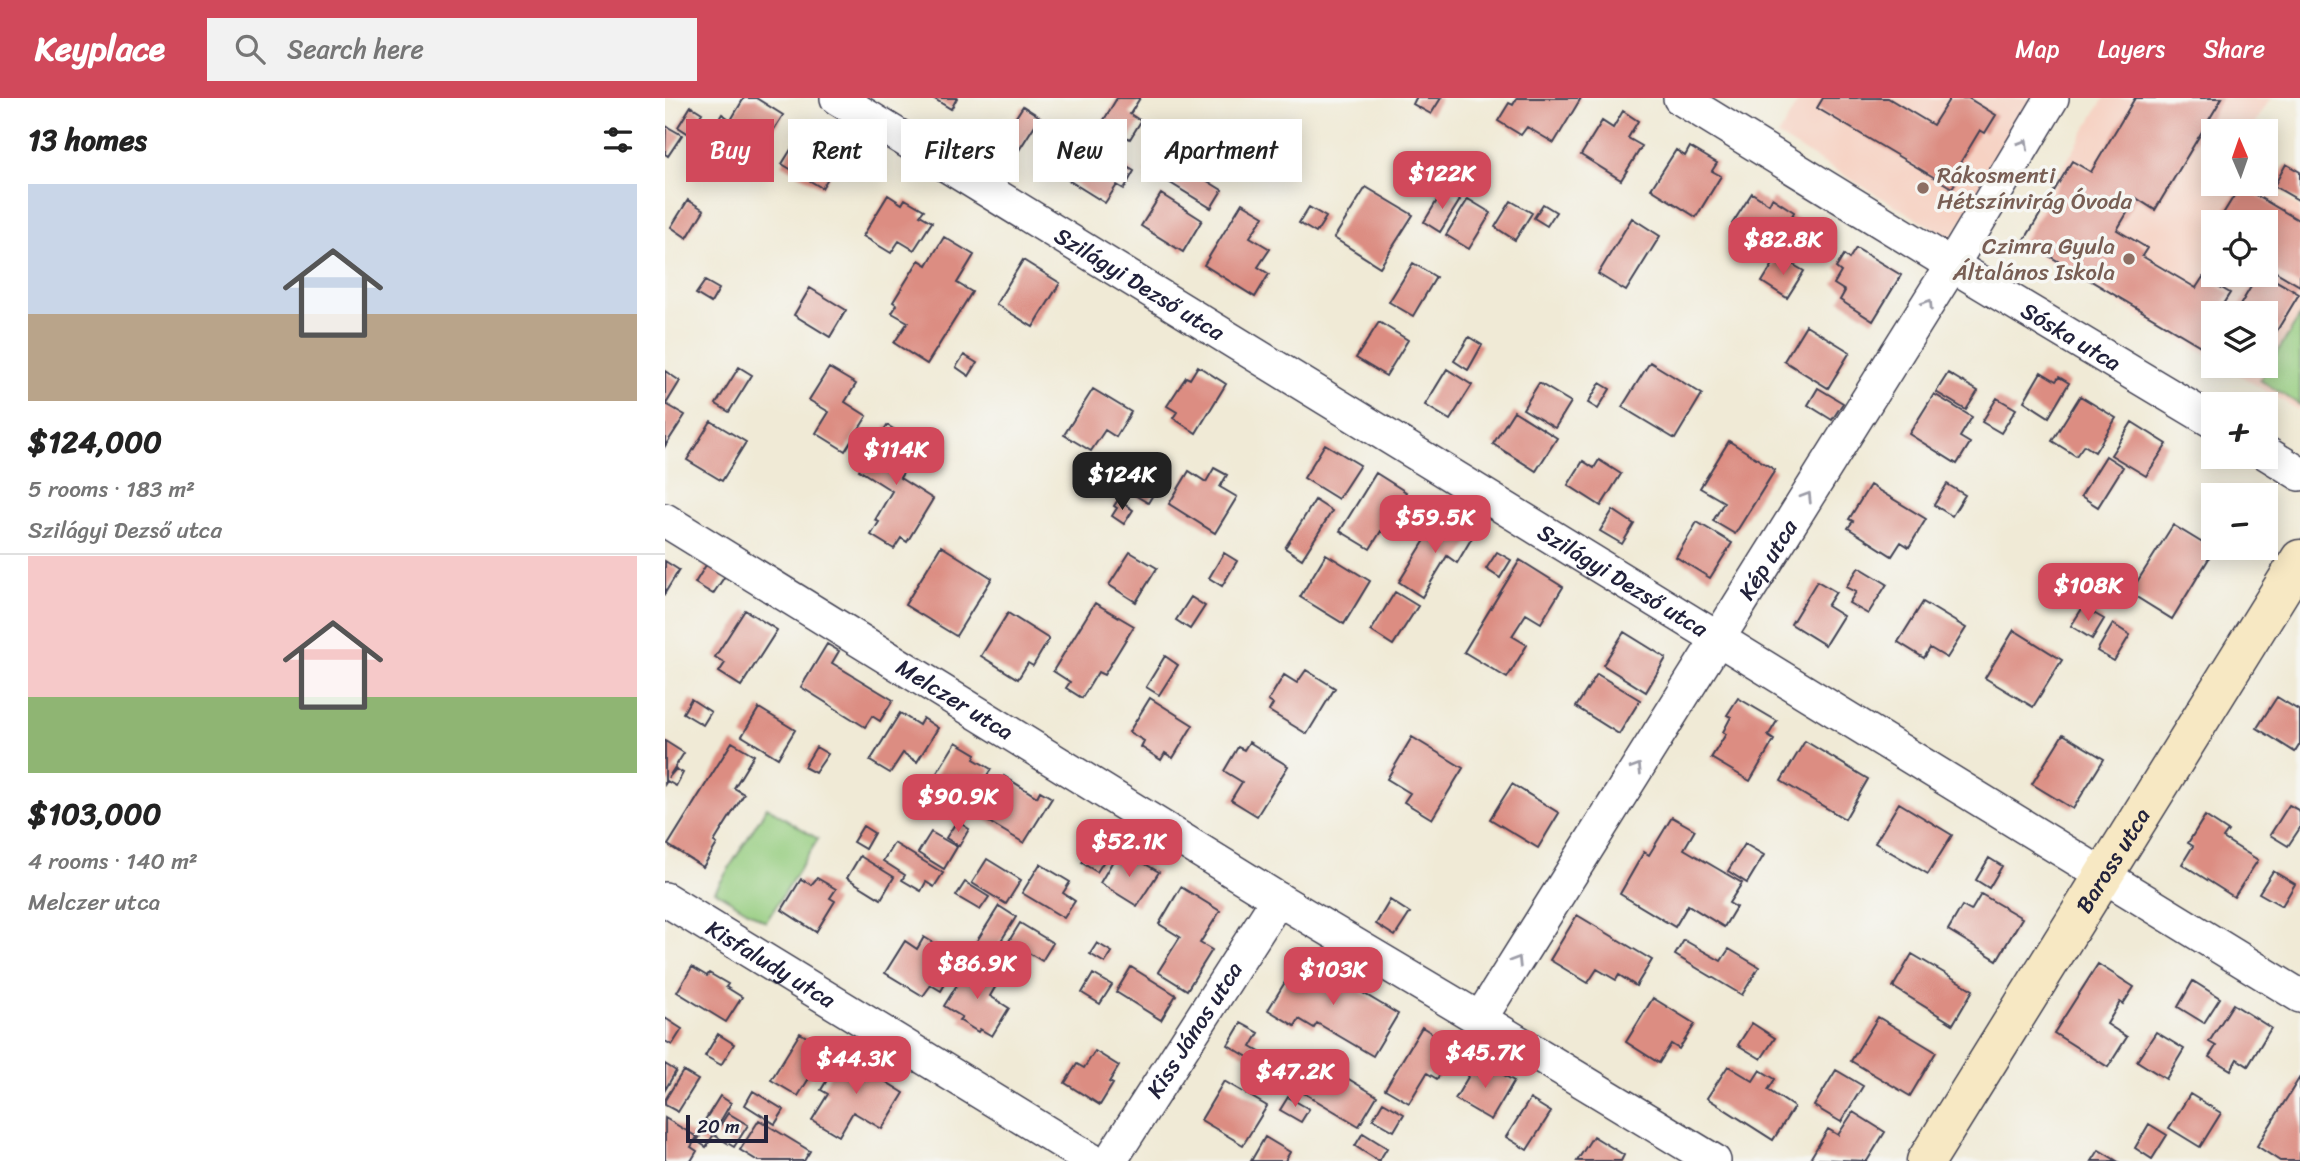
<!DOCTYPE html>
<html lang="en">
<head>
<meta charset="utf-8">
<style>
  :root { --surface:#fff; --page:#f2f2f2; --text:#222; --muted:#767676; --line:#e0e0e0; --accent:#d1495b }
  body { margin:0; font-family:Sriracha,sans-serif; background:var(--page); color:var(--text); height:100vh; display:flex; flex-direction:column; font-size:26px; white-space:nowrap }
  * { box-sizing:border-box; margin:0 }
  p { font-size:23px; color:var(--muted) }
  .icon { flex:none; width:38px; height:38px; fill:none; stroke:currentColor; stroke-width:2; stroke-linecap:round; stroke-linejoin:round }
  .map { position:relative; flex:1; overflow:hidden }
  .side { display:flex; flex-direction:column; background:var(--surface); width:665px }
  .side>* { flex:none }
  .guide { position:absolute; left:21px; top:21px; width:665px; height:63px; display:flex; gap:14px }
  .needle { width:46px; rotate:358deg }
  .fabs { position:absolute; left:1536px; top:21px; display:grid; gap:14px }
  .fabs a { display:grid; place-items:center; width:77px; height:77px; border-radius:0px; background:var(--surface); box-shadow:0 4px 18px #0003; font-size:35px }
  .scale { position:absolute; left:21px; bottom:18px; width:82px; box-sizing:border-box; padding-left:7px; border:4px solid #22223b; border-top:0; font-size:19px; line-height:24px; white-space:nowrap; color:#22223b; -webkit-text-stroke:5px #f6f6f2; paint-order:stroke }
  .price { position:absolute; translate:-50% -60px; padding:0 16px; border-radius:14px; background:var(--accent); color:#fff; font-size:23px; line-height:46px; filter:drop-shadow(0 2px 4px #0008) }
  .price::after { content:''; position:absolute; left:50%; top:42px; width:21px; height:16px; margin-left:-10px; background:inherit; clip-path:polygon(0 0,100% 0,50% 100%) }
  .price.on { background:#222; color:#fff }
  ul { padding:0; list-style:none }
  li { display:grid; align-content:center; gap:14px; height:371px; padding:0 28px }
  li+li { border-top:2px solid var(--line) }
  li span { display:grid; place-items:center; height:217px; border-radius:0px; color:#555 }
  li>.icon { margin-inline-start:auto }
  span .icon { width:126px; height:126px; fill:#fffc; stroke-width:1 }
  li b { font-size:30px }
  h2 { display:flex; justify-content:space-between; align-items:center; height:84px; padding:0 28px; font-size:30px }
  .tag { padding:0 24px; border-radius:0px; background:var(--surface); box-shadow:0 4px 18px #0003; font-size:24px; line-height:63px }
  .tag.on { background:var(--accent); color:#fff }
  header { display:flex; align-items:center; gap:42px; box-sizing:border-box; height:98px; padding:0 35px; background:var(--accent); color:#fff }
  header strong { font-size:33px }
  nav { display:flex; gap:38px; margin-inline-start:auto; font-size:24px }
  .search { width:490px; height:63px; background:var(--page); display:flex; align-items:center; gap:18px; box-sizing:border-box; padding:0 24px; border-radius:0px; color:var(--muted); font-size:26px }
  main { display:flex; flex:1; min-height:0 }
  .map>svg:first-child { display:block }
  .built { fill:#f6d2c3; fill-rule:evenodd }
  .green { fill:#94cc7e; stroke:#5b775c; stroke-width:2 }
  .building { fill:#dc8d82 }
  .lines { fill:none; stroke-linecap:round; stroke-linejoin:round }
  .street-casing { stroke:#414052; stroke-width:36 }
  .secondary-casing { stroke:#414052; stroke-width:41 }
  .street { stroke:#fff; stroke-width:33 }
  .secondary { stroke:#f7e8c3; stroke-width:38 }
  .oneway { stroke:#9c9ca7 }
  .education-dot { fill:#8d6e63; stroke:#f6f6f2; stroke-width:2.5 }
  .labels { text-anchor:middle; stroke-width:7; stroke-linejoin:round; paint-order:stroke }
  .education-label { font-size:23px; fill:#785e54; stroke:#f6f6f2; text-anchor:start }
  .street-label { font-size:23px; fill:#22223b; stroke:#f6f6f2 }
</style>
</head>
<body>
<header>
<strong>Keyplace</strong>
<div class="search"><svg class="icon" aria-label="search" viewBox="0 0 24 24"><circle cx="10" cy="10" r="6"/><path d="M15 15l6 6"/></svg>Search here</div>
<nav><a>Map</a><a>Layers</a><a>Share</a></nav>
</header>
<main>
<section class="side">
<h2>13 homes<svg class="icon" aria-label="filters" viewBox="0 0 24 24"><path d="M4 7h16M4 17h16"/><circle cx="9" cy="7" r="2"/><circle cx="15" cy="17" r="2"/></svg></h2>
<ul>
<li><span style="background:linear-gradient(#c9d6e8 60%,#b9a48a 0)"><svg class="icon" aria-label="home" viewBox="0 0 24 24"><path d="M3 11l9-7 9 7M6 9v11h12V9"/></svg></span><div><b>$124,000</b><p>5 rooms · 183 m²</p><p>Szilágyi Dezső utca</p></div></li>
<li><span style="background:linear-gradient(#f6c9c9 65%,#8fb573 0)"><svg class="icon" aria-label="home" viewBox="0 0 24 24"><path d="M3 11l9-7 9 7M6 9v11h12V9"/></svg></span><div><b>$103,000</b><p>4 rooms · 140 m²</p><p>Melczer utca</p></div></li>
</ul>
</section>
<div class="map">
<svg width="1635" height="1063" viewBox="0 0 1635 1063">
  <rect width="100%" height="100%" fill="#f6f6f2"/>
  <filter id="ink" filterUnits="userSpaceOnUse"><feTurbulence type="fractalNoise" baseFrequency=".0143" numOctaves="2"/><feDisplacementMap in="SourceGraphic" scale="14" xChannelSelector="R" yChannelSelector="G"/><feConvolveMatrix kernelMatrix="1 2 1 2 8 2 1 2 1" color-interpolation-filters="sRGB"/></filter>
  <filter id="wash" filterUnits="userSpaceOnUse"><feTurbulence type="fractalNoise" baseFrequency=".00686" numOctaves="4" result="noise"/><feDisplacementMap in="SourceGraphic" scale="28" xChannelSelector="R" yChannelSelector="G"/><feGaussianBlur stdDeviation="1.57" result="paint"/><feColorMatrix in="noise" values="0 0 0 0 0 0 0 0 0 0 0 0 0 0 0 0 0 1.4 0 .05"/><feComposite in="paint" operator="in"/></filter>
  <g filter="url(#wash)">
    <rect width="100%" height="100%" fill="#f0ead6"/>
    <path class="built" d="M1135 0H1370L1286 141 1113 38Z
      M1439 0H1606L1585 33H1549V86H1598L1635 110V313L1559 268H1601V215H1549V262L1353 146ZM1549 124H1601V177H1549Z"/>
    <path class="green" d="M1635 218V307L1595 282Z
      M102 709 153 741 101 824 50 793Z"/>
    <g id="blocks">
      <path class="building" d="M79 0H91L118 17 89 63 70 51 61 66 36 50 57 16 66 22Z
        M268 0H292L286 11Z
        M452 0H475L465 16 476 23 465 41 454 35 450 42 433 32Z
        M751 0H776L766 16 748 6Z
        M852 0H916L889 45 862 29 856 37 833 23 844 5 848 7Z
        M1158 0H1223L1268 27 1285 0H1303L1331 17 1320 35 1315 32 1294 67 1299 70 1287 90 1152 10Z
        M1470 0H1557L1490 112 1471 100 1452 132 1482 150 1477 158 1531 190 1538 179 1565 195 1558 206 1571 214 1593 177H1601L1634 196 1601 251V215H1549V256L1359 143 1407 63 1426 74Z
        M26 8 37 15 24 36 13 29Z
        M358 8 375 19 354 52 337 41Z
        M958 13 973 23 963 40 977 48 956 82 916 57 937 23 948 30Z
        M1 28 17 37 3 58 0 56Z
        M138 32 178 56 157 90 117 66Z
        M422 44 469 73 459 91 452 87 440 105 400 80Z
        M1025 49 1052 65 1047 73 1056 78 1031 119 986 91 1011 52 1020 58Z
        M490 57 502 64 490 82 479 75Z
        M513 65 557 92 546 110 502 83Z
        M1621 66 1635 74V103L1609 88Z
        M1575 88 1635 123V188L1601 168V124H1553Z
        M701 89 748 117 715 169 669 140Z
        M779 91 795 102 775 134 759 124Z
        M1087 95 1104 106 1107 100 1129 114 1127 118 1138 124 1118 157 1067 126Z
        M496 96 537 122 518 154 476 128Z
        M223 97 237 106 240 101 259 112 255 117 267 124 249 152 234 143 226 155 198 138Z
        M803 101 826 115 804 151 781 137Z
        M23 102 39 112 22 140 6 129Z
        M846 103 867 115 850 142 830 129Z
        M577 105 599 118 585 139 605 151 593 169 604 176 590 199 539 167Z
        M878 106 891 114 882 128 869 120Z
        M644 109 661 119 651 135 634 125Z
        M967 120 995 138 961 193 933 176Z
        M279 139 309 157 292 185 307 194 262 266 229 245 243 224 227 215 232 207 228 204 254 162 262 167Z
        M1191 150 1236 177 1208 223 1175 202 1180 193 1169 186 1176 174 1171 170 1179 157 1184 161Z
        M1113 158 1139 173 1122 200 1097 184Z
        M358 162 395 185 368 229 331 206Z
        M748 165 771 179 748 218 724 204Z
        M40 183 54 191 46 205 31 196Z
        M145 190 181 212 165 239 129 217Z
        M714 224 743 242 721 278 691 260Z
        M1141 227 1185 254 1163 290 1119 263Z
        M804 239 817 247 803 272 789 263Z
        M299 257 312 265 304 278 291 269Z
        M985 264 1037 296 1010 341 957 309Z
        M533 268 561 286 531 335 508 320 512 314 502 308 521 279 525 281Z
        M74 269 87 277 64 314 51 306Z
        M164 270 191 286 180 304 202 318 180 353 151 335 164 314 144 302Z
        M782 271 807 287 785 322 760 307Z
        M0 273 15 283 1 306 20 317 0 348Z
        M1376 274 1391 283 1394 279 1404 285 1384 319 1359 303Z
        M1283 275 1313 293 1301 312 1271 294Z
        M874 285 906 304 890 330 858 311Z
        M935 285 945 291 933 311 923 305Z
        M1153 290 1178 305 1167 322 1143 307Z
        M428 291 466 314 451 339 440 332 426 353 399 337Z
        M1269 296 1307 319 1295 339 1305 345 1292 366 1244 336Z
        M1415 298 1451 320 1430 354 1419 347 1411 358 1387 343Z
        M1332 300 1351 311 1336 335 1317 324Z
        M849 313 892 340 871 373 828 346Z
        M46 323 81 344 57 383 22 362Z
        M1467 324 1502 346 1481 378 1446 357Z
        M222 327 255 347 235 380 268 401 242 444 236 440 229 451 206 437 214 424 210 422 227 393 194 372Z
        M1064 343 1110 372 1070 436 1048 423 1059 404 1035 390Z
        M660 346 695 367 673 401 639 380Z
        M1441 358 1458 369 1433 409 1416 398Z
        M934 362 956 376 936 408 903 387 918 363 929 370Z
        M549 370 562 377 555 389 572 399 550 435 504 406 524 373 541 384Z
        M474 375 494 387 483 405 463 393Z
        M711 375 741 394 733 407 743 412 726 439 716 433 705 451 675 433Z
        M1282 386 1300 397 1287 418 1269 407Z
        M1205 387 1261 421 1244 449 1236 444 1227 458 1183 430 1188 423 1184 421Z
        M453 402 468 412 459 426 447 418 452 410 449 408Z
        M650 402 667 413 637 461 620 450Z
        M948 412 969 426 957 446 935 433Z
        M775 418 808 438 792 465 782 458 757 499 734 484Z
        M1032 424 1067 445 1045 480 1011 459Z
        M1508 427 1549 452 1507 521 1465 495Z
        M276 448 327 480 291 538 240 507Z
        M465 454 492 470 471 504 444 487Z
        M832 454 846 462 835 480 821 471Z
        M559 455 572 463 557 488 544 480Z
        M661 456 705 483 679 526 635 499Z
        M855 462 898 489 876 525 861 516 847 538 862 547 842 580 799 554Z
        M0 463 14 472 0 495Z
        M41 467 60 478 48 496 30 485Z
        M1194 469 1222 486 1203 516 1184 505 1191 494 1181 489Z
        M1152 483 1171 494 1162 508 1178 518 1160 547 1126 526Z
        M730 494 753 508 728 547 706 533Z
        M526 499 540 508 525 531 511 522Z
        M1258 504 1301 530 1282 560 1265 550 1259 560 1233 544Z
        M430 505 469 528 439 577 433 574 417 600 401 590 405 584 388 573Z
        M1418 509 1439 521 1427 541 1406 528Z
        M80 512 112 532 76 588 54 574 60 565 50 559Z
        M343 515 384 541 368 568 363 565 353 581 316 558Z
        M1448 526 1465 537 1449 563 1432 553Z
        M1349 532 1397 562 1368 609 1320 580Z
        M959 534 1001 560 981 594 938 567Z
        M162 546 174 553 167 565 228 602 215 623 207 618 200 629 136 589Z
        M500 558 513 567 494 597 481 589Z
        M641 572 670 590 642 636 604 613 608 606 603 603 619 577 632 585Z
        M932 576 975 602 954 636 911 609Z
        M1612 599 1635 613V646L1630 654 1592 630Z
        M485 600 528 627 508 660 500 655 496 662 476 649 479 643 464 634Z
        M1073 600 1112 623 1103 638 1109 642 1085 683 1046 660 1061 636 1058 634 1066 619 1062 617Z
        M26 601 46 614 38 627 18 615Z
        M94 610 130 632 113 660 77 638Z
        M235 615 254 627 258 620 273 630 252 664 238 655 225 675 205 663Z
        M1398 636 1439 661 1408 711 1367 686Z
        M747 639 798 670 767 721 739 704 745 695 722 681Z
        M0 643 19 655 3 680 11 671 18 675 11 688 2 683 0 686Z
        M1140 643 1203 681 1180 721 1116 683Z
        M67 644 89 657 69 690 79 696 49 744 52 746 38 769 3 747Z
        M291 644 311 656 309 661 326 671 302 709 283 697 285 694 267 683Z
        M584 644 623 668 592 718 566 702 577 684 559 673 573 649 579 652Z
        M151 649 163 656 150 675 139 669Z
        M339 678 372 699 375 693 387 700 359 745 314 718Z
        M847 686 894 715 873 750 825 721Z
        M1234 705 1287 737 1263 776 1210 745Z
        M1624 707 1635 713V730L1623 748 1605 737Z
        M1540 718 1563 733 1558 740 1593 762 1569 799 1517 766 1528 748 1523 745Z
        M1007 719 1030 732 1019 751 1077 785 1064 805 1071 809 1059 829 1023 807 1010 829 955 796 979 754 984 757Z
        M292 723 304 731 294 748 281 740Z
        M198 728 209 735 200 751 188 744Z
        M437 731 453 741 432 774 417 765Z
        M266 734 292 749 279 771 253 755Z
        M229 745 278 775 269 789 261 784 256 793 237 782 240 777 218 763Z
        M1080 746 1099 757 1082 785 1063 773Z
        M452 756 467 765 470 760 494 774 472 808 435 785Z
        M195 758 229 779 216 801 182 780Z
        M1324 760 1337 768 1324 790 1311 782Z
        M322 761 356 782 341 806 307 785Z
        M375 766 405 784 398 795 410 803 399 820 357 795Z
        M1608 773 1630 786 1617 808 1594 795Z
        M152 780 171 791 165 800 170 803 151 834 117 812 136 781 146 787Z
        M300 784 324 799 315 812 291 798Z
        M516 789 555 813 535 845 547 852 522 892 493 874 515 839 494 826Z
        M1316 796 1357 820 1332 862 1283 832 1297 808 1306 813Z
        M725 802 745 815 730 838 711 826Z
        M334 808 351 819 320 868 303 857Z
        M912 817 987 862 971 888 954 877 951 882 932 871 923 885 885 862Z
        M355 825 388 845 377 863 344 843Z
        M259 839 284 854 277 866 288 873 276 893 266 887 258 898 220 875 240 843 252 851Z
        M1019 842 1056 863 1064 851 1094 869 1077 897 1010 857Z
        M432 845 447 854 440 865 425 856Z
        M1247 856 1308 892 1288 926 1228 889Z
        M636 858 733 916 708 958 652 925 649 930 634 921 630 928 603 912Z
        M306 864 335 881 325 898 344 910 327 938 315 931 313 934 294 922 297 919 279 908Z
        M1433 866 1469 889 1458 906 1455 904 1442 926 1462 939 1443 969 1389 935Z
        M27 869 42 878 44 875 63 886 61 889 77 899 61 924 12 894Z
        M466 869 511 897 496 922 451 894Z
        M428 876 447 887 435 906 417 895Z
        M1528 883 1555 900 1539 925 1513 909Z
        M988 900 1030 926 1014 951 1006 946 994 965 961 944Z
        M1568 906 1606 930 1583 968 1572 961 1566 972 1544 959 1551 948 1544 944Z
        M1213 919 1271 954 1245 998 1186 963Z
        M0 920 17 931 7 947 0 943Z
        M576 925 594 935 586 949 607 961 601 970 563 947Z
        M1087 925 1110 940 1096 961 1073 947Z
        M757 929 791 950 772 981 762 975 744 1005 720 991Z
        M1491 934 1519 951 1501 981 1472 963Z
        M135 935 155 947 146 961 153 966 133 998 106 982Z
        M53 936 69 946 56 967 40 958Z
        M430 953 454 968 444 984 448 986 435 1007 400 985 412 966 419 970Z
        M178 956 199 969 202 964 219 974 215 980 239 995 217 1031 188 1014 174 1038 147 1022 163 996 156 992Z
        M645 958 712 998 694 1028 627 988Z
        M813 962 849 983 826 1022 790 1001Z
        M0 966 11 973 0 992Z
        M1063 968 1088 983 1095 972 1110 981 1103 992 1129 1009 1108 1042 1042 1000Z
        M1171 972 1198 988 1176 1024 1149 1008Z
        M18 973 33 982 13 1014 0 1007V1002Z
        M1635 979V1063H1615L1592 1048Z
        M559 983 602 1008 578 1047 536 1022Z
        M88 993 119 1012 110 1026 80 1007Z
        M1525 996 1556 1015 1535 1049 1504 1030Z
        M55 998 66 1005 52 1029 40 1022Z
        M623 999 644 1011 636 1024 615 1012Z
        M865 1001 886 1014 862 1052 841 1039Z
        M718 1004 739 1016 729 1033 708 1021Z
        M1188 1014 1220 1034 1202 1063 1145 1061 1163 1031 1173 1037Z
        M63 1015 83 1027 69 1049 49 1037Z
        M0 1020 32 1039 26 1049 32 1053 26 1063H0Z
        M94 1022 145 1053 139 1063H93L75 1052Z
        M1484 1026 1502 1037 1487 1061 1470 1050Z
        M40 1030 49 1036 41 1049 32 1043Z
        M698 1035 722 1050 714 1063 690 1048Z
        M928 1038 959 1057 956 1063H912Z
        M600 1039 625 1054 620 1063H586Z
        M1434 1052 1452 1063H1427Z"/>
    </g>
  </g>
  <g filter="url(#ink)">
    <use href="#blocks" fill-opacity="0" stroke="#414052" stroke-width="2"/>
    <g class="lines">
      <defs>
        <g id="street">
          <path id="s1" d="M172 0 1635 898"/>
          <path id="s2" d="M1015 0 1287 167 1549 324"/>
          <path d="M1601 355 1635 376"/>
          <path id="s3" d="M0 422 613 801 815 921 1049 1063"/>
          <path id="s4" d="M0 801 428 1063"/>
          <path id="s5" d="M815 921 1287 167 1387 0"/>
          <path id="s6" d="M445 1063 613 801"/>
        </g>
        <g id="secondary">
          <path id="s7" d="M1261 1063 1635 461"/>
        </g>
      </defs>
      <use href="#street" class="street-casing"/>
      <use href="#secondary" class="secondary-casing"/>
      <use href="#street" class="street"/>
      <use href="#secondary" class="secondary"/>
    </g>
    <defs><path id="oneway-chevron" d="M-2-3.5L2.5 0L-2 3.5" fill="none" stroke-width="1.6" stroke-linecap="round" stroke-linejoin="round" transform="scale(1.75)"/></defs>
    <g class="oneway">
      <use href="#oneway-chevron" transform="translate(1359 46) rotate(-59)"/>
      <use href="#oneway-chevron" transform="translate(1263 206) rotate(-58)"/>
      <use href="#oneway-chevron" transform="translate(1142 399) rotate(-58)"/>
      <use href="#oneway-chevron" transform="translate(972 670) rotate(-58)"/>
      <use href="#oneway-chevron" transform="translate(852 863) rotate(-58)"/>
    </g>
  </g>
  <g class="education-dot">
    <circle cx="1258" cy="90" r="7"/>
    <circle cx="1464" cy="161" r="7"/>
  </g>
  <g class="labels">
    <g class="education-label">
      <text x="1272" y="85">Rákosmenti<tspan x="1272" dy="26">Hétszínvirág Óvoda</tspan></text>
      <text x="1450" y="156" text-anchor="end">Czimra Gyula<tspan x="1450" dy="26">Általános Iskola</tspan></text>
    </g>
    <g class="street-label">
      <text dy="8" stroke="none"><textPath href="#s1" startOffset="355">Szilágyi Dezső utca</textPath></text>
      <text dy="8" stroke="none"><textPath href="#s2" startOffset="458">Sóska utca</textPath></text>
      <text dy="8" stroke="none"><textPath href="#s5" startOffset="542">Kép utca</textPath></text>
      <text dy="8" stroke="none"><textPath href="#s1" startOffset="922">Szilágyi Dezső utca</textPath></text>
      <text dy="8" stroke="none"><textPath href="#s3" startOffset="341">Melczer utca</textPath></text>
      <text dy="8" stroke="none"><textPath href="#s7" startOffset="354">Baross utca</textPath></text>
      <text dy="8" stroke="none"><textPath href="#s4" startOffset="124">Kisfaludy utca</textPath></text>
      <text dy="8" stroke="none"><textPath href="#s6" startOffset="156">Kiss János utca</textPath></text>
    </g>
  </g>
</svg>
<div class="fabs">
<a><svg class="needle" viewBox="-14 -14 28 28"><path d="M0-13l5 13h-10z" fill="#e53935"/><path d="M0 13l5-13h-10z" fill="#767676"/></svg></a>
<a><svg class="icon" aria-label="locate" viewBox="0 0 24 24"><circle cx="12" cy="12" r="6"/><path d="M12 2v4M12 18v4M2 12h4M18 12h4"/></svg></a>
<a><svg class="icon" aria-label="layers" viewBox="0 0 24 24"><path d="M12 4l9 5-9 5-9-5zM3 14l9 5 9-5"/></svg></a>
<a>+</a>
<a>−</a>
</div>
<div class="scale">20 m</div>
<b class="price" style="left:777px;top:113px">$122K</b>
<b class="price" style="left:1118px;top:179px">$82.8K</b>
<b class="price" style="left:231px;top:389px">$114K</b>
<b class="price on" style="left:457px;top:414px">$124K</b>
<b class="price" style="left:770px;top:457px">$59.5K</b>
<b class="price" style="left:1423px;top:525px">$108K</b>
<b class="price" style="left:293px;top:736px">$90.9K</b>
<b class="price" style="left:464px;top:781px">$52.1K</b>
<b class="price" style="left:312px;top:903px">$86.9K</b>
<b class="price" style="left:668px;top:909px">$103K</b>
<b class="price" style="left:820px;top:992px">$45.7K</b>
<b class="price" style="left:191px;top:998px">$44.3K</b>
<b class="price" style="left:630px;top:1011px">$47.2K</b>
<div class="guide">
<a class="tag on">Buy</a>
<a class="tag">Rent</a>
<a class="tag">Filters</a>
<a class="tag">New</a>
<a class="tag">Apartment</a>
</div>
</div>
</main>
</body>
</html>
